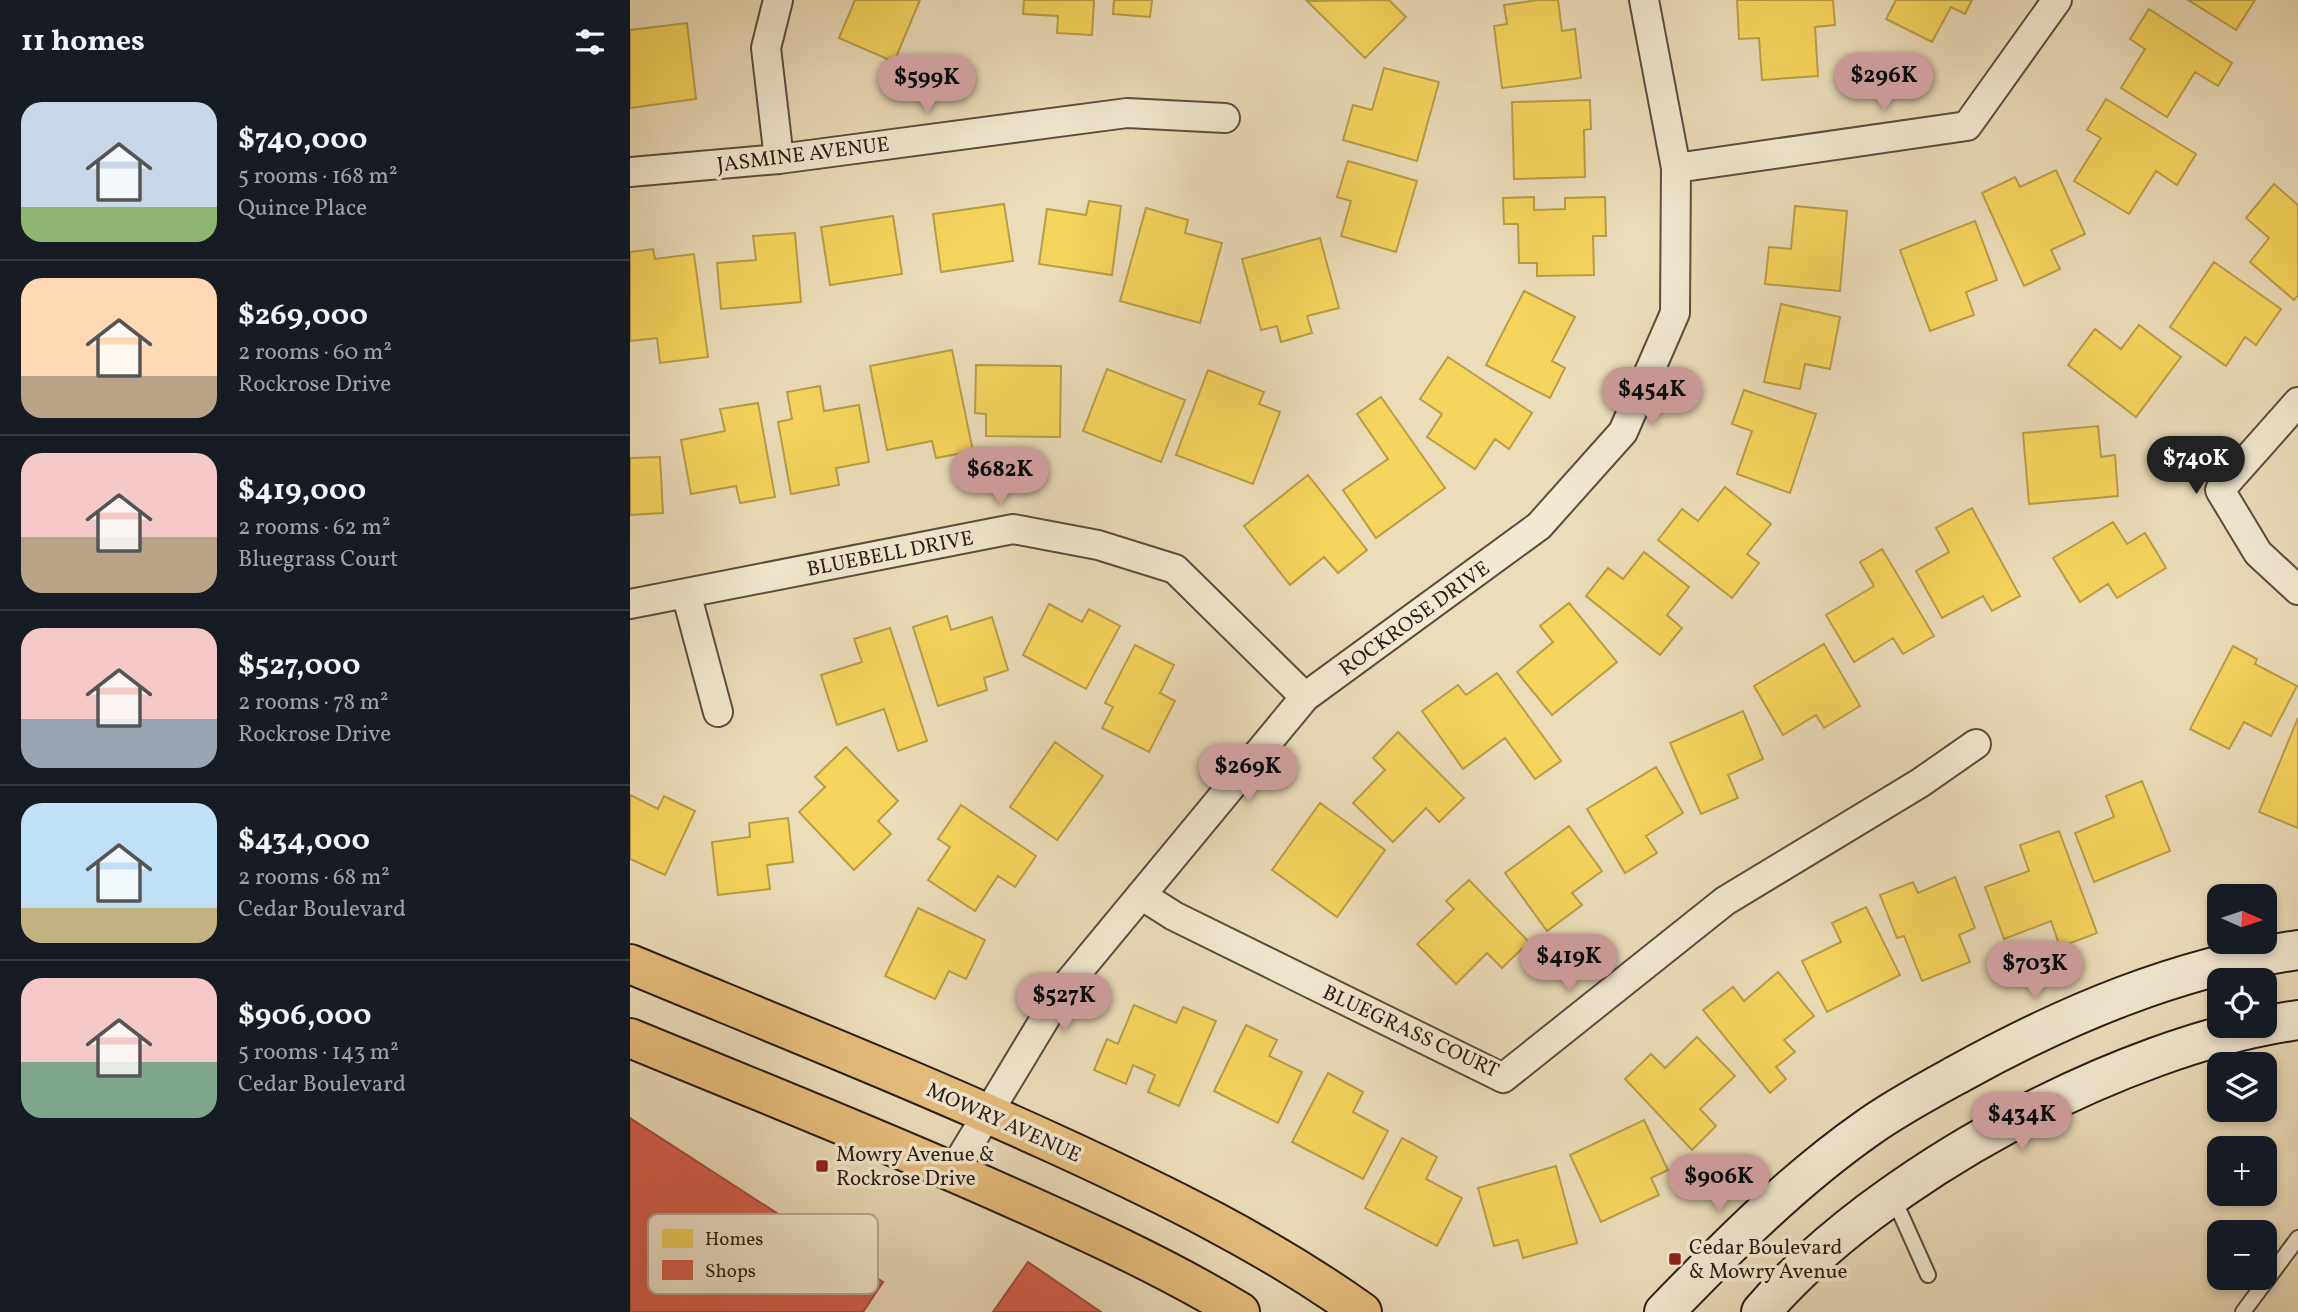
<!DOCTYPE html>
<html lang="en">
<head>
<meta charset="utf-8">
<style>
  :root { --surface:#171b24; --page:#20242c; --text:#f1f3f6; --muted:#9ea1a6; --line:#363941; --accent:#c59692 }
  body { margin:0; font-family:Vollkorn,serif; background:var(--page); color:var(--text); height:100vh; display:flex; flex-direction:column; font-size:26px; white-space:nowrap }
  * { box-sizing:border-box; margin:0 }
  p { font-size:23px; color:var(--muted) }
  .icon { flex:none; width:38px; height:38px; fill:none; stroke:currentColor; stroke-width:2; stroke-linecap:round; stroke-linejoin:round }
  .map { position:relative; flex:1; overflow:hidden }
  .sheet { display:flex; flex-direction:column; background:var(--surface); width:630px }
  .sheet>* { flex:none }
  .needle { width:46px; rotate:93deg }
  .fabs { position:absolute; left:1577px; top:884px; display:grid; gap:14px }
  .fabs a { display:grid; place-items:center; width:70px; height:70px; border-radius:14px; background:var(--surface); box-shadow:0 4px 10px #0003; font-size:35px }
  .price { position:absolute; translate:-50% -60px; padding:0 16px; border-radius:24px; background:var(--accent); color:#111; font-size:23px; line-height:46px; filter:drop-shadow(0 2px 4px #0008) }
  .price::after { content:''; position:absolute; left:50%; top:42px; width:21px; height:16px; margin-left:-10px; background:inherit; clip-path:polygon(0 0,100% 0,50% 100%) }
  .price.on { background:#222; color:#fff }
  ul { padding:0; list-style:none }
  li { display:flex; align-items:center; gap:21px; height:175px; padding:0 21px }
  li+li { border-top:2px solid var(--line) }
  li span { display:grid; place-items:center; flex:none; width:196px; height:140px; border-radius:21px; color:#555 }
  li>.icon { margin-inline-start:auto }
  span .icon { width:84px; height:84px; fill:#fffc; stroke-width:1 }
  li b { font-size:30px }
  h2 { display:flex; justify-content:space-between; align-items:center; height:84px; padding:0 21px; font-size:30px }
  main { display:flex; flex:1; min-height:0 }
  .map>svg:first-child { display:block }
  .homes { fill:#f6d55c; stroke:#b99e48; stroke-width:2 }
  .shops { fill:#d6604d; stroke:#a34c3d; stroke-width:2 }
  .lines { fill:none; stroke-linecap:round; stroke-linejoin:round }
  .service-casing { stroke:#5b4d40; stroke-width:18 }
  .minor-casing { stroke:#5b4d40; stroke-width:32 }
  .secondary-casing { stroke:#2b1d18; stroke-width:42 }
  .primary-casing { stroke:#2b1d18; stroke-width:42 }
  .service { stroke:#f2e9d2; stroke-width:14 }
  .minor { stroke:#f2e9d2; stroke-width:28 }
  .secondary { stroke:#f2e9d2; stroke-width:38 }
  .primary { stroke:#e6be7c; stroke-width:38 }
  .poi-dot { fill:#8f2418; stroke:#f2e9d2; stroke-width:2.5 }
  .labels { text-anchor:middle; stroke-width:7; stroke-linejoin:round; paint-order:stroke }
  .street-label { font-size:21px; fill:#2b1d18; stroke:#f2e9d2 }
  .poi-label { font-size:21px; fill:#2b1d18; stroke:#f2e9d2; text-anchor:start }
  .key { fill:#f2e9d2; stroke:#b6ac9a; stroke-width:2 }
  .key-label { font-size:19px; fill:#2b1d18 }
</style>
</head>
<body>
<main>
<section class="sheet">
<h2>11 homes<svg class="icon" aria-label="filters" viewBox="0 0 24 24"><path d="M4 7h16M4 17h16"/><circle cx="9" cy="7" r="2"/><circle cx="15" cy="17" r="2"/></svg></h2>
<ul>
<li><span style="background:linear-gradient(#c9d6e8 75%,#8fb573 0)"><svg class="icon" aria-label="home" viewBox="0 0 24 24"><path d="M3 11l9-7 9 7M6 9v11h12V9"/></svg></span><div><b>$740,000</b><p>5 rooms · 168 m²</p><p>Quince Place</p></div></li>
<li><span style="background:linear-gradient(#ffd9b3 70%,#b9a48a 0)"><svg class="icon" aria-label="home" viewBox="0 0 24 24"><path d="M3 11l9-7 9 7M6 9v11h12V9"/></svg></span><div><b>$269,000</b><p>2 rooms · 60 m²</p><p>Rockrose Drive</p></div></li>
<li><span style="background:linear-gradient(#f6c9c9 60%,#b9a48a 0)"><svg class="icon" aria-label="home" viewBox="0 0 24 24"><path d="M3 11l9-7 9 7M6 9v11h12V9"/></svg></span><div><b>$419,000</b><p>2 rooms · 62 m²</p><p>Bluegrass Court</p></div></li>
<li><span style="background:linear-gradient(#f6c9c9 65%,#9aa5b1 0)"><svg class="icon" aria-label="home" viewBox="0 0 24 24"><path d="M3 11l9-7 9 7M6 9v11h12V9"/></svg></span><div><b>$527,000</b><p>2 rooms · 78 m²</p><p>Rockrose Drive</p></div></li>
<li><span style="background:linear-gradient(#bfe0f5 75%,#c2b280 0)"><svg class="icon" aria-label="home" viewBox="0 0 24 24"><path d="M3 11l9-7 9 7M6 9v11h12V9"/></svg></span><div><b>$434,000</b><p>2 rooms · 68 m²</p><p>Cedar Boulevard</p></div></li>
<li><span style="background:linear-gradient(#f6c9c9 60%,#7fa58c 0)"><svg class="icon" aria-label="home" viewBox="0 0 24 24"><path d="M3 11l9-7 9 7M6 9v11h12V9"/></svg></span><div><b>$906,000</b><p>5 rooms · 143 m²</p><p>Cedar Boulevard</p></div></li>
</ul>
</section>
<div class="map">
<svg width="1668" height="1312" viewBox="0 0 1668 1312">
  <rect width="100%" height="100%" fill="#ebddb9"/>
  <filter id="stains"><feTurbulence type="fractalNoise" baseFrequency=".00286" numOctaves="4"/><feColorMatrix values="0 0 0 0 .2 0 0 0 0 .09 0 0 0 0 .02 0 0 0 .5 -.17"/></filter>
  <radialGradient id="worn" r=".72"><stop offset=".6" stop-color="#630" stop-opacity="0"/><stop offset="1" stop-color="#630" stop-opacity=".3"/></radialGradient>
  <path class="homes" d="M225 0H290L264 62 209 38Z
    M394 0H464L462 35 427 33 428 16 393 14Z
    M484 0H522L520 17 483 14Z
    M759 0 776 17 735 58 677 1Z
    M908 0H928L932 31 945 29 951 78 872 88 864 26 877 24 874 5Z
    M1107 0H1203L1205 25 1185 27 1188 76 1132 80 1129 38 1109 39Z
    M1266 0H1342L1335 14 1321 7 1302 42 1256 19Z
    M1558 0H1625L1606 30Z
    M1519 9 1602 63 1588 86 1565 72 1537 117 1491 88 1515 49 1500 39Z
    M57 23 66 99 0 108V30Z
    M754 68 809 82 787 161 713 140 723 105 742 110Z
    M1476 99 1566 154 1547 185 1526 171 1499 214 1444 181 1471 138 1457 130Z
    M960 100 961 129 954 130 955 177 884 179 882 102Z
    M718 161 787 181 766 252 711 236 721 201 707 197Z
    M1426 170 1455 234 1421 250 1430 269 1394 286 1352 193 1385 177 1390 187Z
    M1644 184 1668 205V295L1664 300 1620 262 1639 238 1616 218Z
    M904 197V210L935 209V198L975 197 976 236H963L964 275 907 276V263H889L888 224H874L873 198Z
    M459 201 491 206 482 275 409 264 417 209 456 215Z
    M374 204 383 261 311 272 303 214Z
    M1165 206 1217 211 1210 291 1135 284 1139 247 1161 249Z
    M516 208 558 220 555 233 592 243 570 323 490 301Z
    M263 216 272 274 200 285 191 227Z
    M1345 221 1367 280 1336 292 1344 315 1300 331 1270 250Z
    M165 233 171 302 91 309 87 263 126 260 123 236Z
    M690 238 709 308 677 316 682 333 651 342 647 326 631 330 612 259Z
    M23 249 25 259 64 254 78 357 30 363 27 338 0 341V252Z
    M1584 262 1651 309 1626 345 1615 337 1596 366 1540 327Z
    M894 291 945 317 922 361 935 368 920 398 856 365Z
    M1151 304 1210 317 1200 369 1175 364 1170 389 1134 382Z
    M1509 325 1551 357 1506 417 1438 365 1465 329 1491 349Z
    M322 350 343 451 306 458 302 441 257 450 240 366Z
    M818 357 902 413 879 449 865 439 845 469 797 437 812 414 790 399Z
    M346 365 431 366 430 437 356 436V414L345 413Z
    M477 369 555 400 531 462 453 431Z
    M578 370 634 392 629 404 650 412 623 484 546 455Z
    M190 386 194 411 229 405 239 462 206 468 209 485 161 494 148 422 162 419 157 392Z
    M1114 390 1186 414 1160 493 1107 474 1122 431 1102 424Z
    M751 397 815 488 746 538 713 490 758 459 727 414Z
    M128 403 145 497 110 503 106 486 61 494 51 440 95 431 90 409Z
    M1468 426 1471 457 1485 455 1488 496 1399 504 1393 433Z
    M30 457 33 513 0 515V458Z
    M678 475 737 550 708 573 694 557 660 585 614 526Z
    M1095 487 1141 524 1117 554 1129 563 1102 598 1028 540 1052 509 1068 521Z
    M1342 508 1390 596 1362 611 1353 596 1312 618 1286 571 1319 552 1306 528Z
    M1483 522 1497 544 1515 533 1536 568 1487 598 1478 584 1450 602 1423 558Z
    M1252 549 1304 636 1273 654 1263 638 1224 662 1196 615 1244 586 1230 562Z
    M1014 552 1059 587 1037 615 1052 628 1030 655 956 596 978 568 993 579Z
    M939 603 987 662 922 715 887 672 923 642 910 626Z
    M419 604 452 622 459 609 490 626 456 689 393 655Z
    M317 616 321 630 362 617 378 670 354 678 357 690 308 706 283 627Z
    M260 628 297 741 268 751 254 709 207 725 191 675 232 662 224 639Z
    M1194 644 1230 706 1194 728 1186 715 1153 735 1124 686Z
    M505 645 544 665 530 693 545 701 519 752 472 728 483 707 475 703Z
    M1603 646 1627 659 1625 664 1667 686 1641 736 1614 722 1599 749 1560 729Z
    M867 673 931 761 905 779 875 738 833 769 792 711 828 685 836 695Z
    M1113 711 1133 759 1098 775 1108 798 1071 814 1040 743Z
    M1668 718V828L1629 812Z
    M768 732 834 798 809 822 796 808 763 842 723 803 755 770 743 758Z
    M425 742 473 776 427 840 380 807Z
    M216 747 268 801 248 821 261 834 224 870 169 812 195 787 185 777Z
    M1026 767 1053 813 1016 836 1027 853 995 873 957 809Z
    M1512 781 1540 851 1464 882 1445 833 1484 817 1476 796Z
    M0 795 28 809 34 796 65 811 35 875 0 859Z
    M690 803 755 850 707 917 642 870Z
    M331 805 406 856 385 887 368 876 345 911 298 880 320 847 308 839Z
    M158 818 163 862 137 865 140 889 88 895 82 842 120 837 119 823Z
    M939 826 972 871 942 893 952 905 917 931 875 873Z
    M1429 831 1467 933 1430 947 1421 921 1374 939 1355 887 1399 871 1390 845Z
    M1325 877 1345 928 1329 935 1340 962 1292 981 1274 936 1267 938 1250 895 1283 882 1288 893Z
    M839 880 899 942 872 968 857 953 826 984 787 944 824 909 816 901Z
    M1236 907 1270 975 1197 1012 1172 961 1211 942 1202 923Z
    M288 908 355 940 336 979 319 971 305 999 255 976Z
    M1148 972 1184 1016 1154 1040 1165 1052 1146 1067 1156 1079 1140 1093 1073 1010 1103 987 1114 1001Z
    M504 1005 546 1023 553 1007 586 1021 549 1106 518 1092 525 1075 503 1065 496 1084 464 1070 477 1039 488 1044Z
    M616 1025 647 1040 639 1056 672 1072 648 1123 584 1091Z
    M1067 1037 1105 1076 1070 1109 1086 1126 1062 1150 995 1079 1021 1054 1035 1068Z
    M698 1073 733 1092 723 1112 758 1131 733 1179 662 1142Z
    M1014 1120 1038 1170 1021 1178 1029 1195 971 1222 940 1155Z
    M772 1138 807 1157 796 1179 832 1198 807 1246 735 1208Z
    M926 1166 947 1243 893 1258 888 1240 864 1246 848 1188Z"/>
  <path class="shops" d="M0 1118 253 1282 233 1312H0Z
    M398 1262 471 1312H363Z"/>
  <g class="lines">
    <defs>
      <path id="service" d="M1263 1197 1298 1275
        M1613 1312 1668 1238"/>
      <path id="minor" d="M148 0 136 48 149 159
        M1046 168 1337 126 1427 0
        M0 172 149 159 497 113 595 118
        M1668 402 1590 490 1628 553 1668 590
        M56 593 88 712
        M0 604 383 529 468 545 545 569 675 697
        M511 895 544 916 873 1078 1095 901 1290 783 1346 744
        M323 1171 431 992 675 697 909 526 993 432 1045 313 1046 168 1014 0"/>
      <path id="secondary" d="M1034 1312C1098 1246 1163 1180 1239 1127 1267 1107 1299 1090 1330 1073 1435 1015 1548 967 1668 950
        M1131 1312C1247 1176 1491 1045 1668 1020"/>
      <path id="primary" d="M0 964C142 1023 285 1080 425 1144 534 1194 635 1243 732 1312
        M0 1038C124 1089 250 1139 373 1194 454 1230 534 1266 610 1312"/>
    </defs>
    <use href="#service" class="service-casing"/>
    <use href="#minor" class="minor-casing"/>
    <use href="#secondary" class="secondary-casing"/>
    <use href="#primary" class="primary-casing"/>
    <use href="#service" class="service"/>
    <use href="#minor" class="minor"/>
    <use href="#secondary" class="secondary"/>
    <use href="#primary" class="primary"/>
  </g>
  <g class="poi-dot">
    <rect x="185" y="1159" width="14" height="14" rx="3.5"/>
    <rect x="1038" y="1252" width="14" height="14" rx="3.5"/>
  </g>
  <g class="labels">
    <g class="street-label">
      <text transform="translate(173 154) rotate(-7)" y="7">JASMINE AVENUE</text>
      <text transform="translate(260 553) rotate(-11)" y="7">BLUEBELL DRIVE</text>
      <text transform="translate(784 618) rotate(-36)" y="7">ROCKROSE DRIVE</text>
      <text transform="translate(781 1031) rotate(25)" y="7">BLUEGRASS COURT</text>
      <text transform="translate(374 1122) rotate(24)" y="7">MOWRY AVENUE</text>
    </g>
    <g class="poi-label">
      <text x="206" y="1161">Mowry Avenue &amp;<tspan x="206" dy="24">Rockrose Drive</tspan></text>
      <text x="1059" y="1254">Cedar Boulevard<tspan x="1059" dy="24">&amp; Mowry Avenue</tspan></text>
    </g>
  </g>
  <rect x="18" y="1214" width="230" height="80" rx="10" class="key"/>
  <rect x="32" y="1229" width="31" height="19" fill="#f6d55c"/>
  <rect x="32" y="1260" width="31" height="20" fill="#d6604d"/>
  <g class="key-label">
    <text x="75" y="1245">Homes</text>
    <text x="75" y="1277">Shops</text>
  </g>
  <rect width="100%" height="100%" filter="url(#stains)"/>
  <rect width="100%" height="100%" fill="url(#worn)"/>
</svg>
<div class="fabs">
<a><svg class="needle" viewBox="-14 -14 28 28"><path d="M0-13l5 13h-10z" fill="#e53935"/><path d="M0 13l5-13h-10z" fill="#9ea1a6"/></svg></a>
<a><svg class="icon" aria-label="locate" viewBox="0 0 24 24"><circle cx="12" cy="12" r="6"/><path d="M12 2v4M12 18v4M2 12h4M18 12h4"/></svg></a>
<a><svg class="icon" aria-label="layers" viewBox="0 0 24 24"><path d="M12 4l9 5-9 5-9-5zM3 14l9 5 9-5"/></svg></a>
<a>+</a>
<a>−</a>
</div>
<b class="price" style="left:1254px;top:113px">$296K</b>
<b class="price" style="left:297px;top:115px">$599K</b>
<b class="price" style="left:1022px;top:427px">$454K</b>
<b class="price on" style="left:1566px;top:496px">$740K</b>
<b class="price" style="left:370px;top:507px">$682K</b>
<b class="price" style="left:618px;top:804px">$269K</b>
<b class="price" style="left:939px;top:994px">$419K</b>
<b class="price" style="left:1405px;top:1001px">$703K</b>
<b class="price" style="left:434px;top:1033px">$527K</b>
<b class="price" style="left:1392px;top:1152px">$434K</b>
<b class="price" style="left:1089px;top:1214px">$906K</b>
</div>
</main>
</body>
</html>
